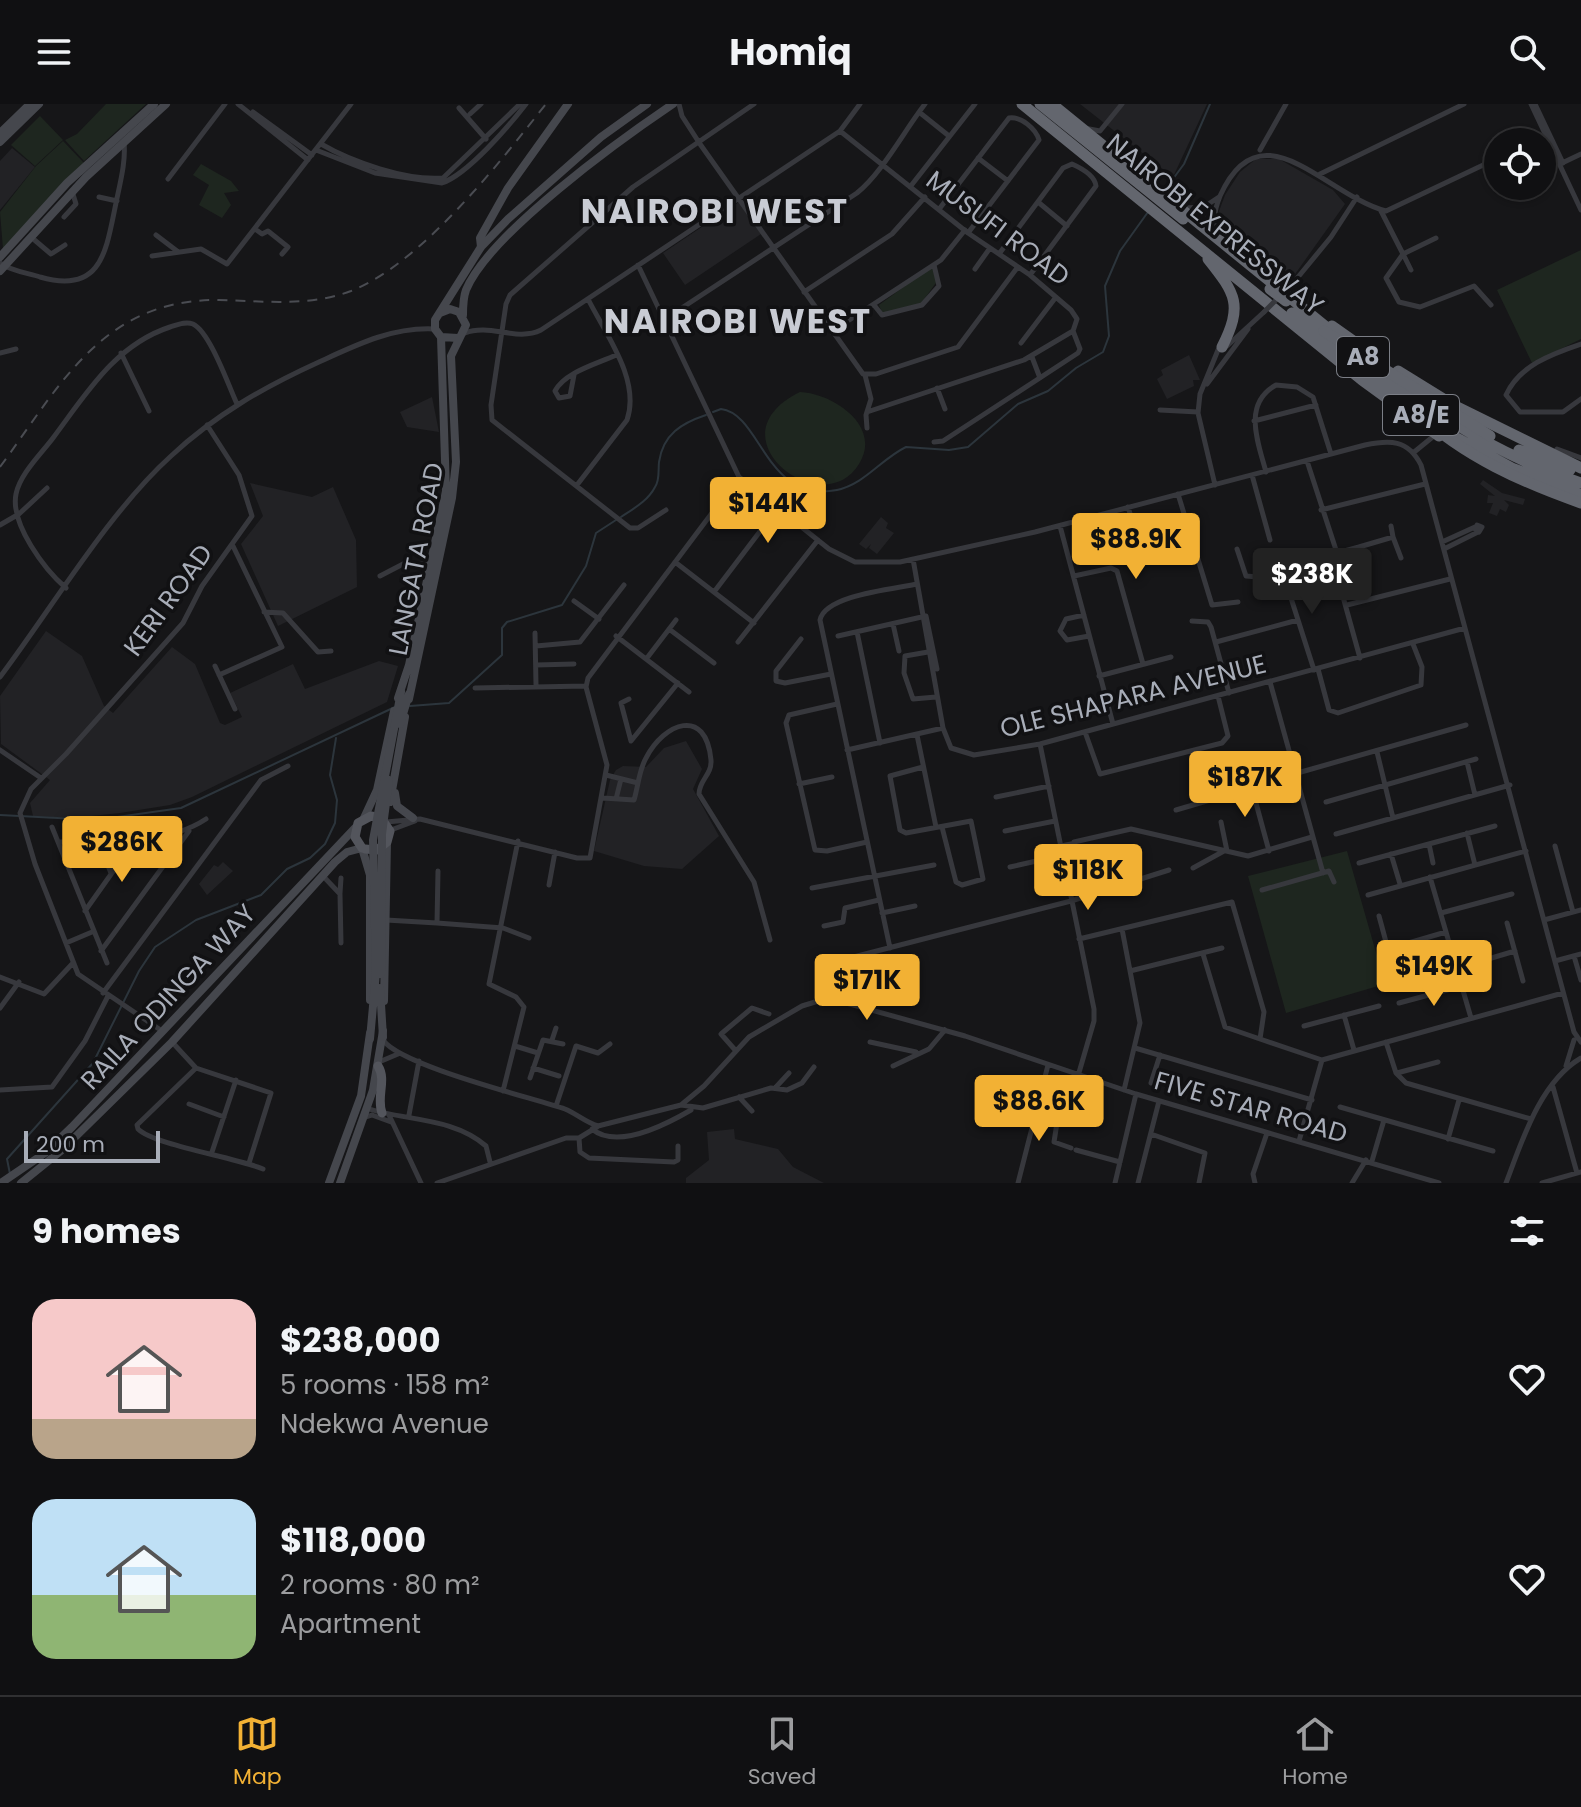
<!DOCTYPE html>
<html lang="en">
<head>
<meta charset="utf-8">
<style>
  :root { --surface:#101012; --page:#19191b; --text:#f1f3f6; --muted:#9c9d9f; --line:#303032; --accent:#f2b134 }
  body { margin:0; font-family:Poppins,sans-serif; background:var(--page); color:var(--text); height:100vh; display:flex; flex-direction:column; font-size:30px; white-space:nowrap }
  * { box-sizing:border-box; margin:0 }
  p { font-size:26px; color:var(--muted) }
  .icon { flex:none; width:44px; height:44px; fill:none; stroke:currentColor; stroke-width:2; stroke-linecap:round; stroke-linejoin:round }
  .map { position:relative; height:1079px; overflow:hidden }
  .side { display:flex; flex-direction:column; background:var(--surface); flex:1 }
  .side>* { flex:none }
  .fabs { position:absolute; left:1484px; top:24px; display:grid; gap:16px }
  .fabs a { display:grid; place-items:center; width:72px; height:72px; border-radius:50%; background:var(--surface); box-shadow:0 2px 6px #0004,0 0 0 2px var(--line); font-size:40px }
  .scale { position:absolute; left:24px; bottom:20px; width:136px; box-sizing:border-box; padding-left:8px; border:4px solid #a8adb8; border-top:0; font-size:22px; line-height:28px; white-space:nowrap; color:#a8adb8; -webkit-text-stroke:6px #111113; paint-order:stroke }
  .price { position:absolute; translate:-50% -68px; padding:0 18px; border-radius:8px; background:var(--accent); color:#111; font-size:26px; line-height:52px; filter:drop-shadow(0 2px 4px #0008) }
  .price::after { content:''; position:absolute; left:50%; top:48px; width:24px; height:18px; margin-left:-12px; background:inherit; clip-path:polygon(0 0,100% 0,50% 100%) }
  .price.selected { background:#222; color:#fff }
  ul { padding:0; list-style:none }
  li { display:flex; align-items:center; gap:24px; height:200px; padding:0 32px }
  li span { display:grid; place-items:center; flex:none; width:224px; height:160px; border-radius:24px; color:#555 }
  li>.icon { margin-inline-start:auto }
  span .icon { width:96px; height:96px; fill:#fffc; stroke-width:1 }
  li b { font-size:34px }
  h2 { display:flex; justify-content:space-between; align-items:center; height:96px; padding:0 32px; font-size:34px }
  header { display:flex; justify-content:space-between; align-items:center; height:104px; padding:0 32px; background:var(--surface); font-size:36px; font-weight:700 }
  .tabs { display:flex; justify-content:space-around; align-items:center; height:112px; border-top:2px solid var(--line); background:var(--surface); font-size:22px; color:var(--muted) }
  .tabs a { display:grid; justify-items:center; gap:4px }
  .tabs .selected { color:var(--accent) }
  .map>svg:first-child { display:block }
  .built { fill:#222225 }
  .green { fill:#1e261f }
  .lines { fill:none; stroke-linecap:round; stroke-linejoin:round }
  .stream { stroke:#2c353c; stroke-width:2 }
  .street { stroke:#37383d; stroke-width:5 }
  .secondary { stroke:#45474d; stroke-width:8 }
  .primary { stroke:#53555c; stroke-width:9 }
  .highway { stroke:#63666e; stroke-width:11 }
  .rail { stroke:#4a4c52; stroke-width:2; stroke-dasharray:10 8; stroke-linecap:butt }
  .street-bridge { stroke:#37383d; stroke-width:5 }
  .secondary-bridge { stroke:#45474d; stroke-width:8 }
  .highway-bridge { stroke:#63666e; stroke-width:11 }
  .labels { text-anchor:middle; stroke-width:7; stroke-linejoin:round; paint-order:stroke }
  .shield { fill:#111113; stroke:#7b7e86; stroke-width:2 }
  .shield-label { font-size:24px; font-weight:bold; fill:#a8adb8 }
  .street-label { font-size:26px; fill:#a8adb8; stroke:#111113 }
  .district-label { font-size:34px; font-weight:bold; letter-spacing:2px; fill:#c9ccd4; stroke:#111113 }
</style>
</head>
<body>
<header><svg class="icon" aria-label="menu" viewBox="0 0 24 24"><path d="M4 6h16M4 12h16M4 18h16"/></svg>Homiq<svg class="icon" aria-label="search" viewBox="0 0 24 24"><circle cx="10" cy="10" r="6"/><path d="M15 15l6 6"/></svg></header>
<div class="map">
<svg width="1581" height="1079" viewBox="0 0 1581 1079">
  <rect width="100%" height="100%" fill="#161618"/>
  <path class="built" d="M1080 0H1207L1173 73Z
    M12 44 35 63 0 106V57Z
    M1256 55H1279L1333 86 1345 100 1288 180 1222 127 1218 110 1225 91 1240 68Z
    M739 98 761 130 685 181 663 149Z
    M1189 251 1200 276H1193L1194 282 1167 295 1157 275 1163 271 1161 266Z
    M432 293 439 328 407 323 400 308Z
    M1483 376 1502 389 1525 395 1523 401 1504 396 1509 401 1506 408 1500 405 1497 412 1489 409 1493 399H1487L1488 391 1495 392 1480 380Z
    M250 379 312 393 333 383 356 436 357 483 278 522 241 440 263 412Z
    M791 382 807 393V384L817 389 810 395 824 408 819 415 786 390Z
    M881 413 888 419 886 424 894 429 877 450 869 444 871 440 866 445 859 440Z
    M46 527 82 552 104 602 113 609 172 543 195 560 220 619 225 621 242 613 230 589 293 560 305 585 379 557 398 562 387 598 192 693 170 701 120 709 73 714 33 712 30 699 50 676 1 640 0 592Z
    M686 637 702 665 693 685 719 732 682 765 644 762 594 747 610 676 616 666 623 662 646 663 664 644Z
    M223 758 233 767 207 791 199 780 214 761 218 763Z
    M734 1025 735 1035 778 1045 793 1063 824 1079H686V1074L709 1056 707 1028Z"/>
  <path class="green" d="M106 0H146L84 57 65 36 77 30Z
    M40 12 63 36 35 62 11 41Z
    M63 37 84 59 3 145 0 108 36 62Z
    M201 60 231 77 239 87 224 89 231 101 222 114 199 101 209 81 193 71Z
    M1581 146V235L1532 259 1497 186Z
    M934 161 938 176 920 201 882 209 879 201Z
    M800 288C832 289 883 322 859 360 823 420 708 333 800 288Z
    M1347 747 1385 880 1286 909 1248 772Z"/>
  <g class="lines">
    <path class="stream" d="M1164 87 1184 60 1210 0
      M713 308 721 305C762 310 765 400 837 386 865 380 881 355 906 343L949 346 968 343 1018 300 1048 287 1076 264 1103 248 1109 232 1105 182 1120 147 1148 108
      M621 413C633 405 648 397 655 383 660 376 658 367 659 358 663 330 682 319 706 311
      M410 602 449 599 502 551V524L507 518 562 501 586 462 596 429 616 416
      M0 711 96 716 181 704 397 602
      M10 1070 7 1055 93 959 139 867 155 843 196 816 261 791 287 765 310 754 325 740 335 719 337 696 330 671 336 634"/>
    <path class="street" d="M238 0 308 56
      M679 0 682 12 700 40 863 270H876L958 243 1017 164
      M1531 0 1581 106
      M1535 0 1563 59
      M459 4 486 35
      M253 8 312 51
      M919 8 949 32
      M470 10 481 0
      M1084 24 1100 27 1122 0
      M840 27 968 129 1030 171 1071 206 1077 215 1073 227 1024 256 867 308
      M1530 38 1545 31
      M321 40C352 58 406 77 443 74L520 0
      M316 46 375 69 442 79C468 70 509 22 526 0
      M1260 46 1286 0
      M978 54 1008 77
      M1560 60 1581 50
      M1320 70 1464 0
      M168 75 225 0
      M910 83 975 0
      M99 93 117 97
      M1038 98 1067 122
      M940 104 1009 14C1021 12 1036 25 1039 36L968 129
      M1185 104 1204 103 1219 93
      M1381 107 1403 150 1386 174 1399 198 1420 203 1474 182 1491 201
      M64 113 76 100 72 87
      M255 125 262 130 268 127 288 143 282 150
      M156 131 177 147
      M31 133 51 150 65 141
      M1220 133C1212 118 1214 107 1220 92 1261 0 1325 91 1386 107L1498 54
      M999 150 1063 64 1072 60C1081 64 1095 72 1096 82L1030 171
      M152 152 201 145 227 160 351 0
      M0 159C10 167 28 169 40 173 102 191 106 147 116 99 120 79 126 58 124 38
      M638 161 739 373 829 445 855 458H900L1035 428 1365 341C1389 336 1408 335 1421 361L1574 928 1581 938
      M975 165 990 144
      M1411 166 1403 150 1436 134
      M1294 178 1331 133 1357 93
      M804 188 892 130 925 93
      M874 201 882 211 922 201 939 182 934 161
      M665 215 857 89C882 69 904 27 925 0
      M831 228 941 156 965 126
      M465 229C490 219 517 238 541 226L840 27 860 0
      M1021 239 1056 193
      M1581 240C1551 250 1519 262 1506 291L1520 308H1563L1581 295
      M1227 242 1264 208
      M0 249 16 245
      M121 249 149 307
      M1032 253 1040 274
      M574 271 570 292 559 294 555 287C565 268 597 260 616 251
      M865 271 871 295 866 311 867 324
      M1207 280 1248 225
      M937 284 945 305
      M1160 306 1198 308
      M1254 317 1316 301
      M934 338 943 337 1078 249 1080 245 1073 227
      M1557 345 1581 354
      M1413 349 1435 331
      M1307 357 1337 449 1340 482 1360 554
      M1266 368C1258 338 1242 300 1276 281L1297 283 1313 293 1331 350
      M1252 371 1270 436
      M577 381 627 316C641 276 605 229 588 195
      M1215 381 1198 309 1200 290 1218 246 1224 243
      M1178 390 1212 501 1238 498
      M1128 403 1140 442 1142 445 1153 443
      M666 406 638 424H630L492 316 491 301 506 200 510 191 633 83 754 0
      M1321 406 1425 380
      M0 421 19 410 47 384
      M1477 421 1482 423 1479 428 1475 425Z
      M1060 422 1113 620
      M1391 422 1393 433
      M1442 438 1475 423
      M1359 443 1393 433 1401 454
      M1237 445 1246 472 1270 474 1291 494 1314 566
      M1444 445 1478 428
      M1337 449 1359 443 1365 462
      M913 455 943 624 951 644 974 651 1040 640 1465 524
      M675 458 754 519
      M380 472 405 459 431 460
      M1074 472 1111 464 1117 467 1143 560
      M66 484C45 466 10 420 16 390 20 370 41 350 53 334 86 290 115 241 170 223 177 221 185 217 193 220 210 228 229 283 237 300
      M714 488 777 405
      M1291 494 1340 482
      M574 497 599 515
      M1347 501 1450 475
      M264 508 283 509 318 548 331 547
      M1084 511 1066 515 1060 527 1067 536 1089 532
      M1192 517 1208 518 1211 523 1229 589
      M893 520 899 547
      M669 525 714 559
      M857 528 880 639
      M535 529 536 581
      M616 532 689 588
      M838 532 926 512 937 565
      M801 535 776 567V577L785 579 831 570
      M738 538 818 436
      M1216 538 1298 516
      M536 542 580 538 624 481
      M928 548 905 552 904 569 913 595 936 593
      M647 554 676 516
      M536 561 574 560
      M215 562 235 605
      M1318 565 1329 606 1338 609 1421 581 1422 563 1413 540
      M219 571 282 543 233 442
      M1099 572 1171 553
      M0 573C52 504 108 409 171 352 215 311 264 283 319 258 356 241 392 223 434 225
      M1270 578 1323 769
      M475 584 586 582
      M629 595 621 599 631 637 678 579
      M837 600 789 611 786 619 815 746 827 747 867 738
      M1085 628 1100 670 1222 639 1228 632 1218 592
      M917 631 936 723
      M1040 640 1094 905V917L1078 972
      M0 646 41 674
      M847 646 943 624
      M1377 648 1393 714
      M1467 658 1475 691
      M923 663 890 672 900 726 906 729 971 717 983 775 962 781 956 778 942 723
      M1294 670 1466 621
      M606 671 638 679
      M1250 677 1269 747
      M799 680 832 673
      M996 693 1049 682
      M603 694 634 696C638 683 639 666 646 654 664 619 706 602 711 656 712 671 699 676 699 690L754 778 770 836
      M616 695 621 675
      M1326 698 1476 655
      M1176 706 1251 684
      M386 718 420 715 577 754H590L607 661 586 583 588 574 739 373
      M1221 718 1227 747
      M52 723 107 859
      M391 726 415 717
      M1005 727 1055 717
      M1467 729 1475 761
      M1336 730 1510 681
      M98 737 111 769
      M58 738C106 737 165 742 206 715
      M1074 738 1131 725 1248 752 1312 733
      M1429 740 1433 759
      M1061 742 1071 740
      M1555 742 1573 808
      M1391 750 1400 780
      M1359 759 1495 722
      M1010 763 1063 751
      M1193 764 1224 747
      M438 767 437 819 503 824 529 834
      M323 772 340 790 341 839
      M1430 773 1471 914
      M549 781 555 748
      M812 784 934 761
      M1262 786 1329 767 1334 778
      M340 789 341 774
      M1368 791 1526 747
      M85 807 136 735
      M882 809 915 802
      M1441 809 1512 790
      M1379 812 1396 875
      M386 816 437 819
      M1544 816 1581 806
      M1507 819 1523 877
      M824 822 843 818 845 804 879 796
      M1122 825 1140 919 1124 986
      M1079 835 1232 798 1264 908 1260 935 1322 956 1563 889
      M66 839 92 828
      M890 844 820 516C825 491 894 485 917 480
      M1388 845 1446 828
      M101 847 189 727
      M1203 850 1225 923 1260 935
      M1574 852 1581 876
      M838 857 1071 797 1169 766
      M1555 857 1581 850
      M1458 864 1515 847
      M1130 867 1222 844
      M0 873 44 890 73 859
      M103 889 261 676 288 662
      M1399 899 1462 882
      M0 904 19 878
      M1344 911 1354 946
      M1304 922 1379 902
      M162 927 78 870 35 760 20 709 31 685 66 650 183 519 202 482 252 412 239 371 207 321
      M383 936C401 962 530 993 565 1005 577 1010 585 1018 598 1022L681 1001 704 982 749 933 802 902 828 894 965 932 1136 990 1439 1079
      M552 936 556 924
      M172 938 196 964 271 989 249 1059
      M870 938 916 948
      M1386 938 1396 969 1406 979 1531 1015
      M515 942 538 949
      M1135 944 1312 996
      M736 947 721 930 752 904 769 910
      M379 958 398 950
      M893 962 929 945 945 926
      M1566 962 1574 936
      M196 964 137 1021 138 1025C154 1041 234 1053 263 1065
      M533 964 559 972
      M1397 969 1438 958
      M530 974 543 936 563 940
      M1151 979 1160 951
      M776 983 789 969
      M1553 983 1577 1069
      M0 986 52 983 85 937 108 892
      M503 987 524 903 516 893 489 880 518 737
      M739 993 752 1007
      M189 1000 224 1013
      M681 1001 703 1004 771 984 787 986 802 979 814 963
      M1038 1001 1100 1016
      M556 1002 576 942 598 949 610 940
      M1340 1003 1493 1047
      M366 1004C405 1017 453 1013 486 1042L490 1058
      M1059 1006 1054 1038 1071 1044
      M389 1011 421 1079
      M409 1011 419 957
      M363 1014 372 1011 391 1018
      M592 1025C617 1046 667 1020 691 1006
      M1151 1030 1205 1049 1199 1079
      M579 1034 580 1048 589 1054 674 1058 678 1056V1042
      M1448 1035 1459 996
      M1299 1037 1322 956
      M1076 1046 1120 1058
      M212 1048 236 976
      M1372 1057 1384 1016
      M437 1079 566 1034H579L597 1023
      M1018 1079 1048 961
      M1115 1079 1136 990
      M1138 1079 1159 997
      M1255 1079 1253 1070 1267 1029
      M1352 1079 1366 1056
      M1506 1079C1522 1037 1540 978 1581 954
      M1542 1079 1581 1068"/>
    <path class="secondary" d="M0 29 30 0
      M0 38 39 0
      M481 143 480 134 508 84 568 0
      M0 153 67 79 154 0
      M0 167 86 73 166 0
      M463 211C463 203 463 194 466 186 489 130 621 35 673 0
      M458 234 441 233 435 225V216L481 143 508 115 601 33 647 0
      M398 594 409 561 446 387 441 233
      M409 595 452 394 456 358 451 252 466 221 459 208 450 205 440 209
      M395 689 397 702 413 714
      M390 698 405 613
      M364 714 377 686 394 607
      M384 897 387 738
      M1 1079 45 1049 72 1023 355 724
      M21 1079 62 1046 172 938 335 758 347 748 362 744 370 771V896
      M329 1079 361 992 370 929
      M340 1079 373 986 383 927"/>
    <path class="primary" d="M362 744 355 733 358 719 371 712 381 714 390 727 387 738 377 746 365 745
      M378 962C387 976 376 993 382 1009"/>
    <path class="highway" d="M1022 0 1362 276 1439 332
      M1040 0 1183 115
      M1052 0 1336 231
      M1208 155C1236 190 1243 201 1222 243
      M1292 209 1424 312
      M1332 222 1383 258
      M1398 267 1453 301 1581 364
      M1387 272C1444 317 1511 356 1581 379
      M1455 333 1512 364 1581 391
      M1519 346 1570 366"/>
    <path class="rail" d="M0 363C61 280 103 195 219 196 264 197 308 203 351 187 422 159 499 59 546 0"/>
    <path class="street-bridge" d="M1264 208 1294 178"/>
    <path class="secondary-bridge" d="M400 620 409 590
      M381 870 382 730 389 676
      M380 884 383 933
      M370 935 376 869 373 736 401 588"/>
    <path class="highway-bridge" d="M1270 185 1286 197
      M1324 227 1490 332
      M1419 310C1463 352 1524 379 1581 399"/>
  </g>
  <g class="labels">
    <g class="shield">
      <rect x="1337" y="233" width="52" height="40" rx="6"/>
      <rect x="1383" y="291" width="76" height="40" rx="6"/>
    </g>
    <g class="shield-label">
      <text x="1363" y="261">A8</text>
      <text x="1421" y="319">A8/E</text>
    </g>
    <g class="street-label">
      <text transform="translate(1215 120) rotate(39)" y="9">NAIROBI EXPRESSWAY</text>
      <text transform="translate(998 124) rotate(37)" y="9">MUSUFI ROAD</text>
      <text transform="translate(416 455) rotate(-79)" y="9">LANGATA ROAD</text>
      <text transform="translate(168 496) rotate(-54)" y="9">KERI ROAD</text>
      <text transform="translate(1133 592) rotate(-14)" y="9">OLE SHAPARA AVENUE</text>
      <text transform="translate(168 893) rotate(-47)" y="9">RAILA ODINGA WAY</text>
      <text transform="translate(1251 1003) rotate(16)" y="9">FIVE STAR ROAD</text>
    </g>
    <g class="district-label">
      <text x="715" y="119">NAIROBI WEST</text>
      <text x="738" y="229">NAIROBI WEST</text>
    </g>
  </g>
</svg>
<div class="fabs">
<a><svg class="icon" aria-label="locate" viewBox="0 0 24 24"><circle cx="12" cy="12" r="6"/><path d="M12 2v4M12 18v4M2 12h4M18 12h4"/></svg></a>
</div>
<div class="scale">200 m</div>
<b class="price" style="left:768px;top:441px">$144K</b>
<b class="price" style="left:1136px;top:477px">$88.9K</b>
<b class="price selected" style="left:1312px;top:512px">$238K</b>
<b class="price" style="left:1245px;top:715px">$187K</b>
<b class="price" style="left:122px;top:780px">$286K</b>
<b class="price" style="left:1088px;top:808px">$118K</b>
<b class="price" style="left:1434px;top:904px">$149K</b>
<b class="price" style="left:867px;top:918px">$171K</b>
<b class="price" style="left:1039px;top:1039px">$88.6K</b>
</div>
<section class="side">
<h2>9 homes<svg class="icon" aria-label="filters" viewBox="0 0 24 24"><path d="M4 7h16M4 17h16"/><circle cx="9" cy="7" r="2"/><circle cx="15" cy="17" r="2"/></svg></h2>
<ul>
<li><span style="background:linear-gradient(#f6c9c9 75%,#b9a48a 0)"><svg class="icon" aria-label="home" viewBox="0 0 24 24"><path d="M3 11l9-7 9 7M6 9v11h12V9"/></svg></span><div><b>$238,000</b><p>5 rooms · 158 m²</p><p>Ndekwa Avenue</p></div><svg class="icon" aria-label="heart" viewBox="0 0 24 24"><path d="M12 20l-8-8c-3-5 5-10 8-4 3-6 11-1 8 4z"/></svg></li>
<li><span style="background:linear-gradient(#bfe0f5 60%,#8fb573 0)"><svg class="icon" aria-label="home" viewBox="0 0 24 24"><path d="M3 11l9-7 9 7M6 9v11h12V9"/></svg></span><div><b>$118,000</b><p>2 rooms · 80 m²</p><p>Apartment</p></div><svg class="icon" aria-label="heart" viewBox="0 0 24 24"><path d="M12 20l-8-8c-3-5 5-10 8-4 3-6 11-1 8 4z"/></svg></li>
</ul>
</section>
<nav class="tabs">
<a class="selected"><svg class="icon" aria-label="map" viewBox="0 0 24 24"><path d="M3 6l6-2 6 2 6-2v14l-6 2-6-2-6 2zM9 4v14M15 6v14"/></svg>Map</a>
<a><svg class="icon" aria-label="saved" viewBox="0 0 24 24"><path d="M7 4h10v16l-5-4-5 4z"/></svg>Saved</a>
<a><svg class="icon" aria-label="home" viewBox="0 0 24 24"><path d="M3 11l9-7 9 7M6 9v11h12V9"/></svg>Home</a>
</nav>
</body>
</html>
